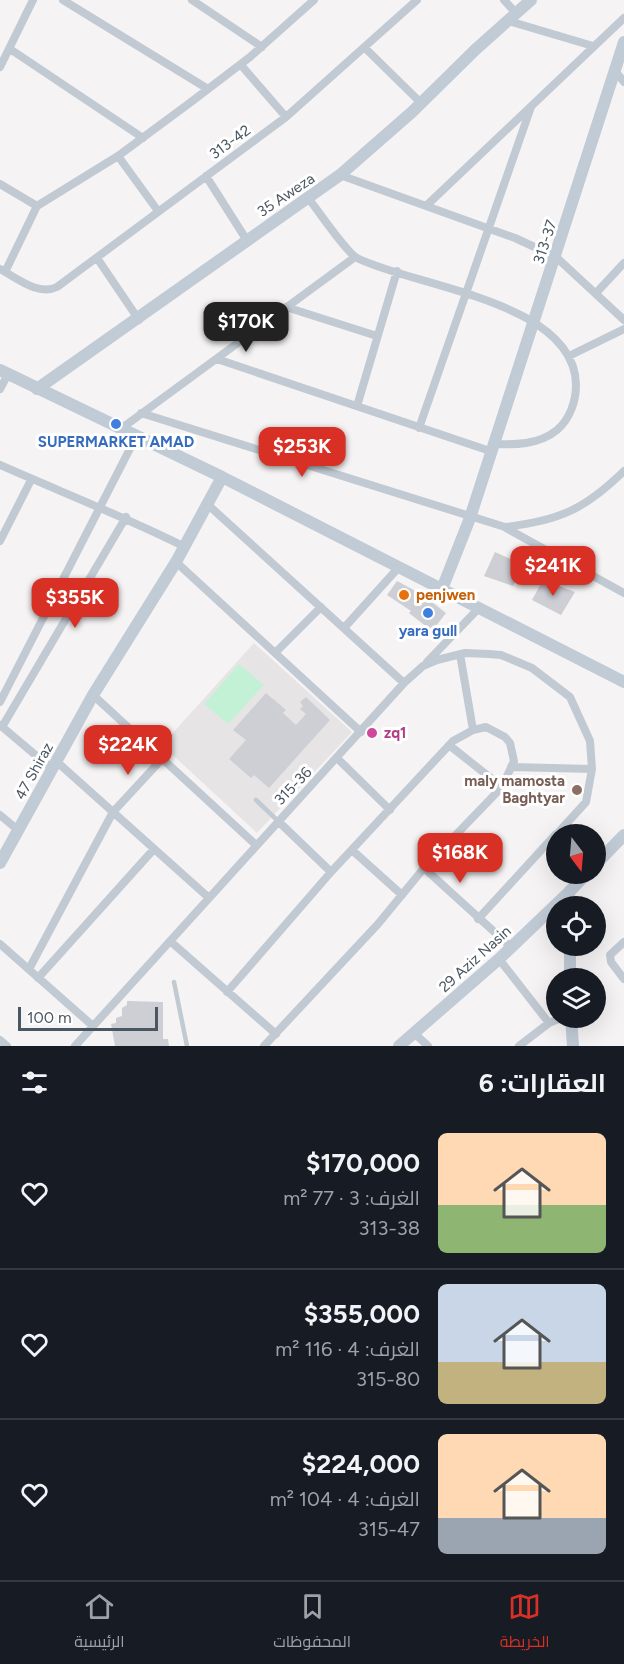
<!DOCTYPE html>
<html lang="ar">
<head>
<meta charset="utf-8">
<style>
  :root { --surface:#171b24; --page:#20242c; --text:#f1f3f6; --muted:#9ea1a6; --line:#363941; --accent:#d93025 }
  body { margin:0; font-family:Figtree,Cairo,sans-serif; background:var(--page); color:var(--text); direction:rtl; height:100vh; display:flex; flex-direction:column; font-size:22px; white-space:nowrap }
  * { box-sizing:border-box; margin:0 }
  p { font-size:20px; color:var(--muted) }
  .icon { flex:none; width:33px; height:33px; fill:none; stroke:currentColor; stroke-width:2; stroke-linecap:round; stroke-linejoin:round }
  .map { position:relative; height:1046px; overflow:hidden; direction:ltr }
  .side { display:flex; flex-direction:column; background:var(--surface); flex:1 }
  .side>* { flex:none }
  .needle { width:39px; rotate:164deg }
  .controls { position:absolute; left:546px; top:824px; display:grid; gap:12px }
  .controls a { display:grid; place-items:center; width:60px; height:60px; border-radius:50%; background:var(--surface); box-shadow:0 6px 24px #0002; font-size:30px }
  .scale { position:absolute; left:18px; bottom:15px; width:140px; box-sizing:border-box; padding-left:6px; border:3px solid #4a5661; border-top:0; font-size:16px; line-height:21px; white-space:nowrap; color:#4a5661; -webkit-text-stroke:4px #fff; paint-order:stroke }
  .price { position:absolute; translate:-50% -51px; padding:0 14px; border-radius:12px; background:var(--accent); color:#fff; font-size:20px; line-height:39px; filter:drop-shadow(0 2px 3px #0008) }
  .price::after { content:''; position:absolute; left:50%; top:36px; width:18px; height:14px; margin-left:-9px; background:inherit; clip-path:polygon(0 0,100% 0,50% 100%) }
  .price.active { background:#222; color:#fff }
  ul { padding:0; list-style:none }
  li { display:flex; align-items:center; gap:18px; height:150px; padding:0 18px }
  li+li { border-top:2px solid var(--line) }
  li span { display:grid; place-items:center; flex:none; width:168px; height:120px; border-radius:9px; color:#555 }
  li>.icon { margin-inline-start:auto }
  span .icon { width:72px; height:72px; fill:#fffc; stroke-width:1 }
  li b { font-size:26px }
  h2 { display:flex; justify-content:space-between; align-items:center; height:72px; padding:0 18px; font-size:26px }
  .tab-bar { display:flex; justify-content:space-around; align-items:center; height:84px; border-top:2px solid var(--line); background:var(--surface); font-size:16px; color:var(--muted) }
  .tab-bar a { display:grid; justify-items:center; gap:3px }
  .tab-bar .active { color:var(--accent) }
  .map>svg:first-child { display:block }
  .education { fill:#e6e4e5 }
  .green { fill:#c3f1d5 }
  .building { fill:#cdcfd5 }
  .lines { fill:none; stroke-linecap:round; stroke-linejoin:round }
  .lane { stroke:#c1cad2; stroke-width:4.5 }
  .street { stroke:#c1cad2; stroke-width:8 }
  .secondary { stroke:#c1cbd6; stroke-width:12 }
  .shop-dot { fill:#3f7fe0; stroke:#fff; stroke-width:2 }
  .food-dot { fill:#e8710a; stroke:#fff; stroke-width:2 }
  .hotel-dot { fill:#d1479c; stroke:#fff; stroke-width:2 }
  .education-dot { fill:#8d6e63; stroke:#fff; stroke-width:2 }
  .labels { text-anchor:middle; stroke-width:6; stroke-linejoin:round; paint-order:stroke }
  .street-label { font-size:15px; fill:#4a5661; stroke:#fff }
  .shop-label { font-size:15px; font-weight:bold; fill:#366cbe; stroke:#fff }
  .food-label { font-size:15px; font-weight:bold; fill:#c56008; stroke:#fff; text-anchor:start }
  .hotel-label { font-size:15px; font-weight:bold; fill:#b23c85; stroke:#fff; text-anchor:start }
  .education-label { font-size:15px; font-weight:bold; fill:#785e54; stroke:#fff; text-anchor:end }
</style>
</head>
<body>
<div class="map">
<svg width="624" height="1046" viewBox="0 0 624 1046">
  <rect width="100%" height="100%" fill="#f5f3f3"/>
  <path class="education" d="M254 643 352 732 257 833 162 745Z"/>
  <path class="green" d="M239 664 264 685 228 724 204 704Z"/>
  <path class="building" d="M495 552 524 565 513 586 484 576Z
    M543 580 575 592 561 615 532 600Z
    M397 581 423 595 446 613 432 631 409 613 411 611 387 595Z
    M266 693 286 710 283 713 296 725 306 714 300 709 303 706 300 702 306 697 330 720 269 788 254 775 251 778 229 759 246 740 233 730Z
    M127 1001 163 1002V1039H168L169 1046H115L111 1024 116 1023V1018L122 1016V1008L127 1005Z"/>
  <g class="lines">
    <path class="lane" d="M256 800 278 821
      M174 982 187 1046"/>
    <path class="street" d="M63 0 208 89
      M192 0 262 47
      M504 0 516 13
      M509 21 593 46
      M365 48 421 103
      M10 49 143 138
      M241 65 286 117
      M0 67 33 0
      M616 72 624 82
      M118 156 158 211
      M340 175 515 238 556 257 624 320
      M206 176 246 239
      M0 184 37 206
      M308 198C318 210 346 252 357 258 415 287 575 301 576 385 576 401 570 419 557 430 539 445 514 445 492 444
      M426 206 624 18
      M97 258 139 320
      M0 269C17 278 38 296 57 287L286 117 417 0
      M5 272 37 206 118 156 191 102 250 57 314 0
      M597 292 624 263
      M286 307 377 336
      M569 356 624 329
      M217 359 490 451
      M0 389 8 374
      M357 406 397 271
      M141 413 505 527C559 521 585 509 624 471
      M122 428 355 257
      M419 428 531 107
      M0 465C61 492 123 516 183 546
      M206 503 404 683
      M506 528 624 593
      M0 541 31 480
      M176 562 361 732
      M344 628 399 567
      M275 653 321 607
      M460 654 473 730
      M427 662 479 608
      M93 695 255 844
      M0 702 137 435
      M0 725 52 769
      M2 727 126 517
      M449 745 502 787
      M338 759 390 810
      M56 761 208 897
      M511 767 592 769
      M0 815 18 830
      M278 821 331 872
      M352 850 402 895
      M424 868 511 947
      M478 919 556 834
      M170 941 276 1034
      M624 942 610 955 611 962 624 979
      M0 944 93 1026
      M499 959 549 1023
      M29 969 113 812 162 759
      M38 978 154 849
      M227 992 331 872 453 741 473 730 486 727 505 737 510 743 514 761 502 787 424 868 378 924 264 1046
      M414 1033 428 1046
      M0 1040 7 1046
      M75 1046 404 683 423 666 437 660 465 653 489 654 501 655 532 668 570 697 590 741 592 769 586 802 557 834
      M519 1046 549 1023 563 1017"/>
    <path class="secondary" d="M0 370 222 477 624 682
      M37 389 340 175 412 112 475 50 531 0
      M442 589 470 518 624 42
      M0 863 93 695 176 562 222 477
      M596 864 624 835
      M569 906V892L587 873
      M570 945V978
      M571 1017 573 1046
      M399 1046 499 959 569 892"/>
  </g>
  <g class="shop-dot">
    <circle cx="116" cy="424" r="6"/>
    <circle cx="428" cy="613" r="6"/>
  </g>
  <circle class="food-dot" cx="404" cy="595" r="6"/>
  <circle class="hotel-dot" cx="372" cy="733" r="6"/>
  <circle class="education-dot" cx="577" cy="790" r="6"/>
  <g class="labels">
    <g class="street-label">
      <text transform="translate(230 142) rotate(-36)" y="5">313-42</text>
      <text transform="translate(286 195) rotate(-34)" y="5">35 Aweza</text>
      <text transform="translate(545 242) rotate(-72)" y="5">313-37</text>
      <text transform="translate(34 771) rotate(-61)" y="5">47 Shiraz</text>
      <text transform="translate(293 786) rotate(-46)" y="5">315-36</text>
      <text transform="translate(475 959) rotate(-42)" y="5">29 Aziz Nasin</text>
    </g>
    <g class="shop-label">
      <text x="116" y="447">SUPERMARKET AMAD</text>
      <text x="428" y="636">yara gull</text>
    </g>
    <g class="food-label">
      <text x="416" y="600">penjwen</text>
    </g>
    <g class="hotel-label">
      <text x="384" y="738">zq1</text>
    </g>
    <g class="education-label">
      <text x="565" y="786">maly mamosta<tspan x="565" dy="17">Baghtyar</tspan></text>
    </g>
  </g>
</svg>
<div class="controls">
<a><svg class="needle" viewBox="-14 -14 28 28"><path d="M0-13l5 13h-10z" fill="#e53935"/><path d="M0 13l5-13h-10z" fill="#9ea1a6"/></svg></a>
<a><svg class="icon" aria-label="locate" viewBox="0 0 24 24"><circle cx="12" cy="12" r="6"/><path d="M12 2v4M12 18v4M2 12h4M18 12h4"/></svg></a>
<a><svg class="icon" aria-label="layers" viewBox="0 0 24 24"><path d="M12 4l9 5-9 5-9-5zM3 14l9 5 9-5"/></svg></a>
</div>
<div class="scale">100 m</div>
<b class="price active" style="left:246px;top:353px">$170K</b>
<b class="price" style="left:302px;top:478px">$253K</b>
<b class="price" style="left:553px;top:597px">$241K</b>
<b class="price" style="left:75px;top:629px">$355K</b>
<b class="price" style="left:128px;top:776px">$224K</b>
<b class="price" style="left:460px;top:884px">$168K</b>
</div>
<section class="side">
<h2>العقارات: 6<svg class="icon" aria-label="filters" viewBox="0 0 24 24"><path d="M4 7h16M4 17h16"/><circle cx="9" cy="7" r="2"/><circle cx="15" cy="17" r="2"/></svg></h2>
<ul>
<li><span style="background:linear-gradient(#ffd9b3 60%,#8fb573 0)"><svg class="icon" aria-label="home" viewBox="0 0 24 24"><path d="M3 11l9-7 9 7M6 9v11h12V9"/></svg></span><div><b>$170,000</b><p>الغرف: 3 · 77 m²</p><p>313-38</p></div><svg class="icon" aria-label="heart" viewBox="0 0 24 24"><path d="M12 20l-8-8c-3-5 5-10 8-4 3-6 11-1 8 4z"/></svg></li>
<li><span style="background:linear-gradient(#c9d6e8 65%,#c2b280 0)"><svg class="icon" aria-label="home" viewBox="0 0 24 24"><path d="M3 11l9-7 9 7M6 9v11h12V9"/></svg></span><div><b>$355,000</b><p>الغرف: 4 · 116 m²</p><p>315-80</p></div><svg class="icon" aria-label="heart" viewBox="0 0 24 24"><path d="M12 20l-8-8c-3-5 5-10 8-4 3-6 11-1 8 4z"/></svg></li>
<li><span style="background:linear-gradient(#ffd9b3 70%,#9aa5b1 0)"><svg class="icon" aria-label="home" viewBox="0 0 24 24"><path d="M3 11l9-7 9 7M6 9v11h12V9"/></svg></span><div><b>$224,000</b><p>الغرف: 4 · 104 m²</p><p>315-47</p></div><svg class="icon" aria-label="heart" viewBox="0 0 24 24"><path d="M12 20l-8-8c-3-5 5-10 8-4 3-6 11-1 8 4z"/></svg></li>
</ul>
</section>
<nav class="tab-bar">
<a class="active"><svg class="icon" aria-label="map" viewBox="0 0 24 24"><path d="M3 6l6-2 6 2 6-2v14l-6 2-6-2-6 2zM9 4v14M15 6v14"/></svg>الخريطة</a>
<a><svg class="icon" aria-label="saved" viewBox="0 0 24 24"><path d="M7 4h10v16l-5-4-5 4z"/></svg>المحفوظات</a>
<a><svg class="icon" aria-label="home" viewBox="0 0 24 24"><path d="M3 11l9-7 9 7M6 9v11h12V9"/></svg>الرئيسية</a>
</nav>
</body>
</html>
